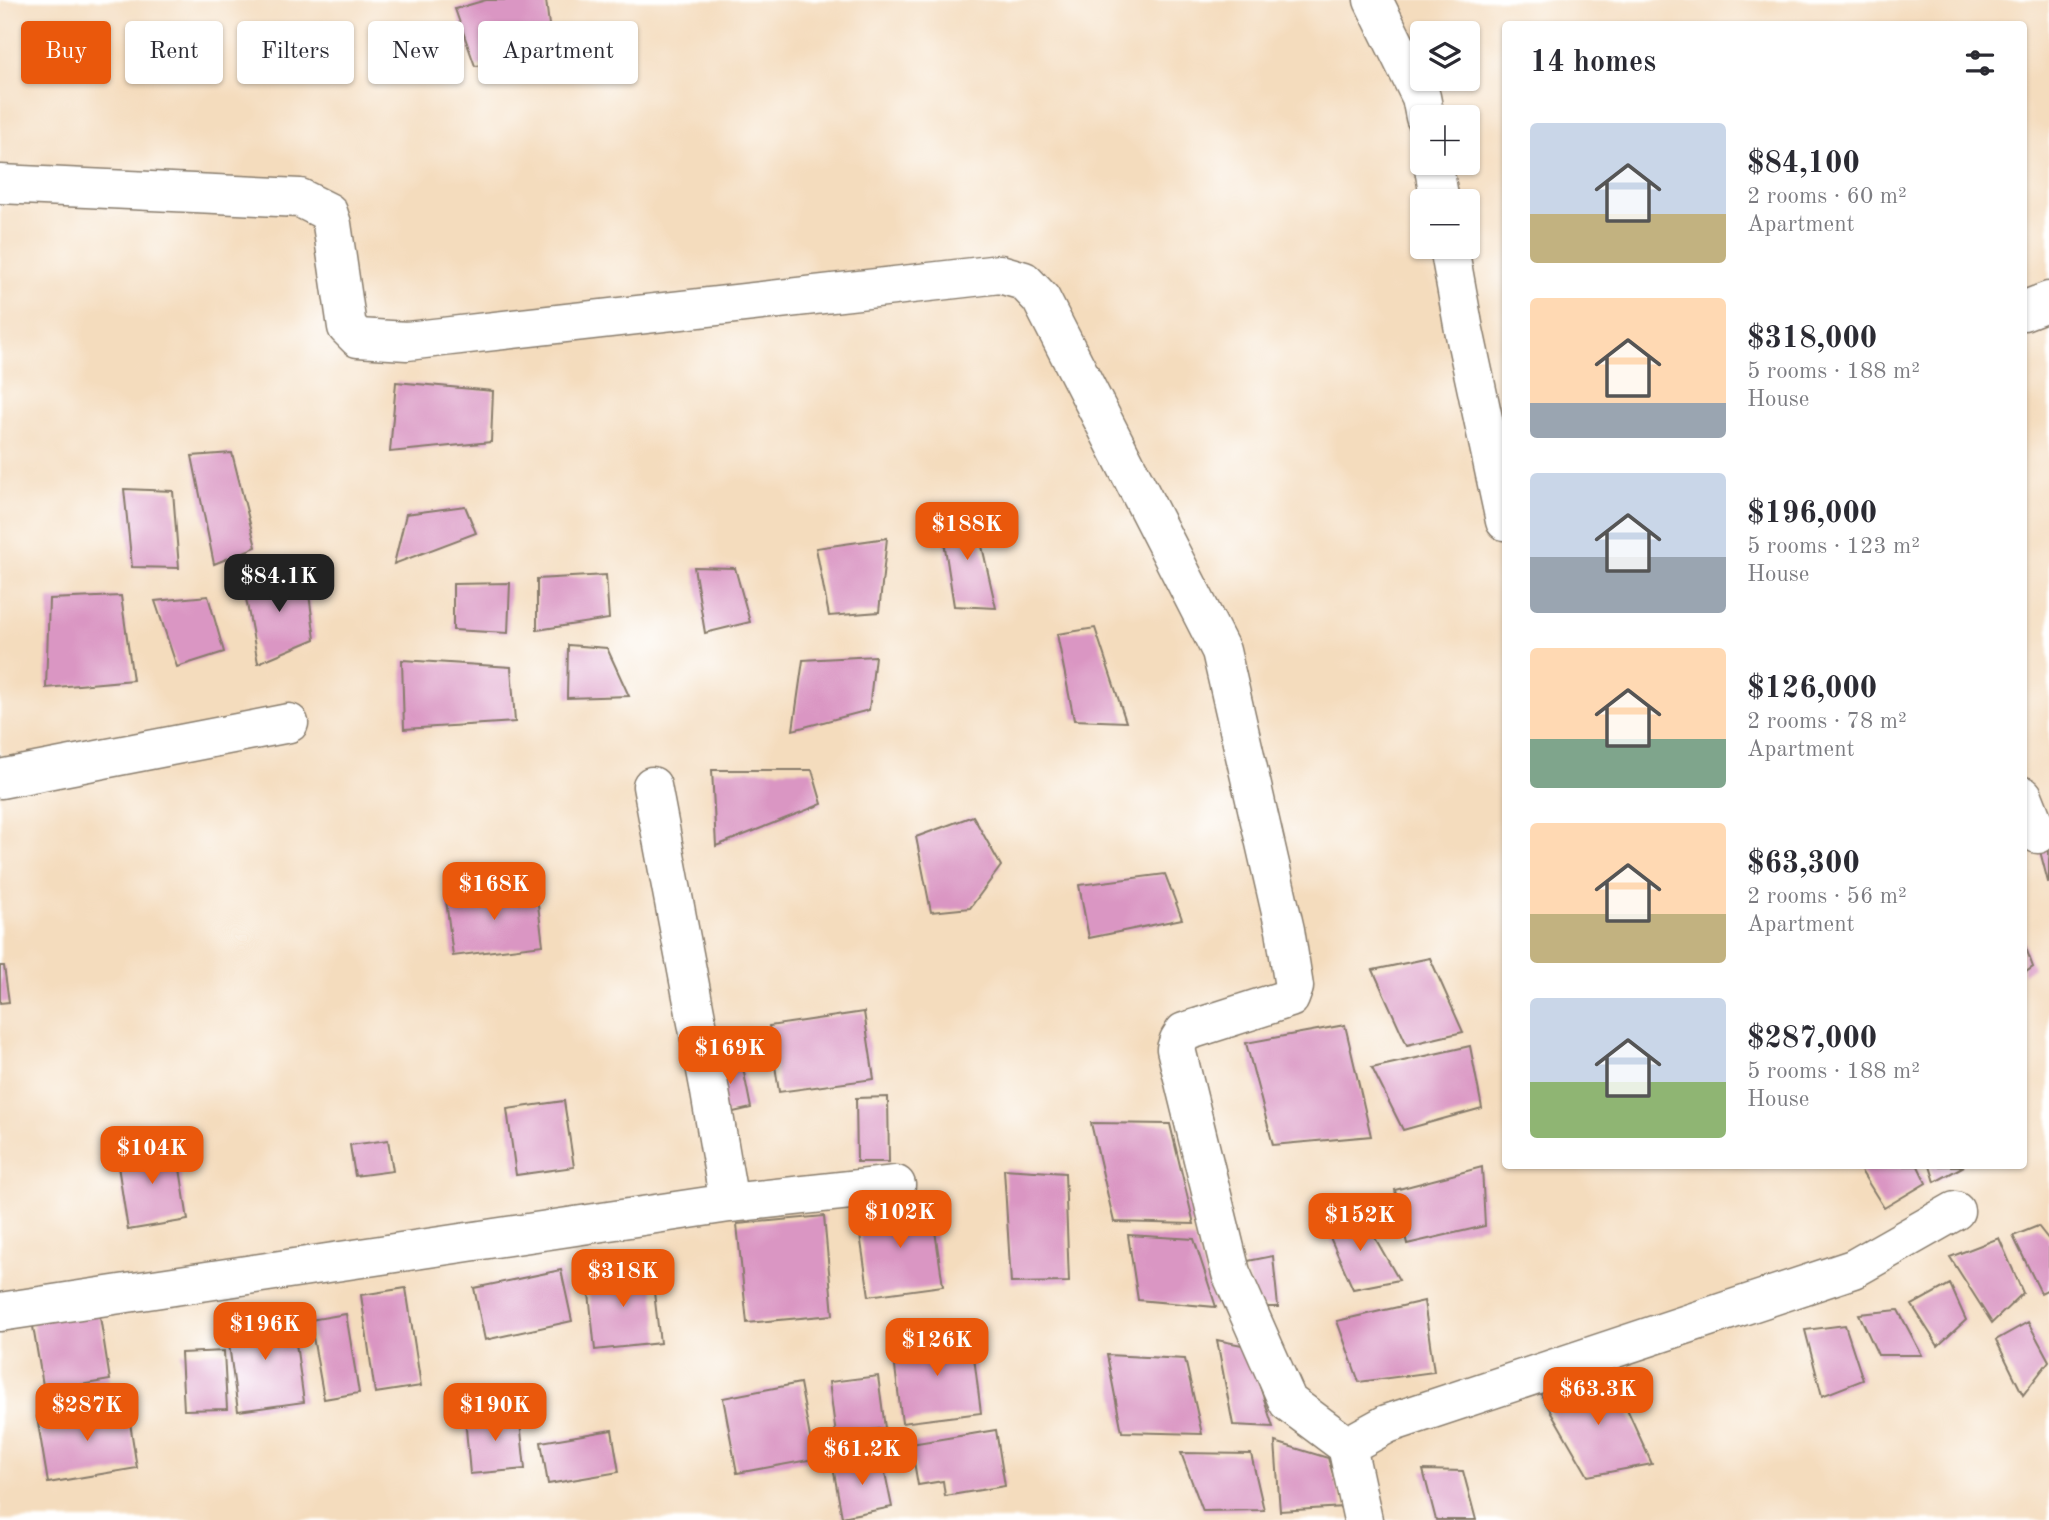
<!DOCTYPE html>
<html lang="en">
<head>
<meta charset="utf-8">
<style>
  :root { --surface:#fff; --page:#f2f2f3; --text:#2b2b33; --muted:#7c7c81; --accent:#ea580c }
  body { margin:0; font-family:"Old Standard TT",serif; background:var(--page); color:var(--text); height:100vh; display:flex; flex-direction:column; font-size:26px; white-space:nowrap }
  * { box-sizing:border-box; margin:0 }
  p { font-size:23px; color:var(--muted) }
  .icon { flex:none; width:38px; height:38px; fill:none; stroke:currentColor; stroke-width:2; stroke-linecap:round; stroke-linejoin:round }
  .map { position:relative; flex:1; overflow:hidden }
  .sheet { position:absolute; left:1502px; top:21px; width:525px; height:1148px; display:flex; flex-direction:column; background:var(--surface); border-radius:7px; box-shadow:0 2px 5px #0004 }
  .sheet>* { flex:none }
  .hud { position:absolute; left:21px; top:21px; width:665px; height:63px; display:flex; gap:14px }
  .tools { position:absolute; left:1410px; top:21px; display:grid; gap:14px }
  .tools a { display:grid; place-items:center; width:70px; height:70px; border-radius:7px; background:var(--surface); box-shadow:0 2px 5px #0004; font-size:35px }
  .price { position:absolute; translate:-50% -60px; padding:0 16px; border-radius:14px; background:var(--accent); color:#fff; font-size:23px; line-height:46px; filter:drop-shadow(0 2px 4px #0008) }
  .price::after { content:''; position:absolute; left:50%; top:42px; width:21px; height:16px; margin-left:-10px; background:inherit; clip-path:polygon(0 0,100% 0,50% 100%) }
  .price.current { background:#222; color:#fff }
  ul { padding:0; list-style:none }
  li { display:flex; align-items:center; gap:21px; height:175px; padding:0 28px }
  li span { display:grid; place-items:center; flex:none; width:196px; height:140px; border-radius:7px; color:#555 }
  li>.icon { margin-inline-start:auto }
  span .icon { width:84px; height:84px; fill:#fffc; stroke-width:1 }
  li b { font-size:30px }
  h2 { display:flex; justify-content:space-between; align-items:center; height:84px; padding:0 28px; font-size:30px }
  .pill { padding:0 24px; border-radius:7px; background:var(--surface); box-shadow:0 2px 5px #0004; font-size:24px; line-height:63px }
  .pill.current { background:var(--accent); color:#fff }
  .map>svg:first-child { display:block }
  .building { fill:#da96c3 }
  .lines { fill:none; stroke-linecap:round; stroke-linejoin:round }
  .minor-casing { stroke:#887c6c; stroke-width:41 }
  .minor { stroke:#fff; stroke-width:38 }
</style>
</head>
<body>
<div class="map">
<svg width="2049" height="1520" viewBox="0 0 2049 1520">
  <rect width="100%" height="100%" fill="#fff"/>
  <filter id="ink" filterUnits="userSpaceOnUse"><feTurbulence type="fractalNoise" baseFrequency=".0143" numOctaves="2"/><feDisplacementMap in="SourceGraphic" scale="14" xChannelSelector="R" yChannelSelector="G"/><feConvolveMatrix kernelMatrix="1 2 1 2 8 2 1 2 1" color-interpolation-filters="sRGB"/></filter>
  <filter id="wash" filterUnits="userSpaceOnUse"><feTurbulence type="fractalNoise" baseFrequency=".00686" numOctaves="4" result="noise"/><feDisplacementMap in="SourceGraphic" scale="28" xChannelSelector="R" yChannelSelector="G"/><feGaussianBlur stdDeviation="1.57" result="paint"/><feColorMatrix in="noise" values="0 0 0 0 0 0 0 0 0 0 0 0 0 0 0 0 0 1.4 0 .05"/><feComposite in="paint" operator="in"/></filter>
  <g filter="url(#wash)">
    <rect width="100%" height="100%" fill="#f4dcbd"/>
    <g id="blocks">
      <path class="building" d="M486 0H546L553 59 475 66 455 9Z
        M396 382 493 391 491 442 390 452Z
        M232 453 256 547 214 564 192 456Z
        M124 489 173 491 179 568 132 567Z
        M465 506 476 533 394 564 406 514Z
        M940 515H975L996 608 954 606Z
        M887 538 879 612 829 616 816 548Z
        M694 567 735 568 750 622 705 633Z
        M606 575 609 619 537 630V579Z
        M242 577 307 579 315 639 258 663Z
        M510 583 508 633 453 630V584Z
        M121 596 133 680 46 688 49 599Z
        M208 596 224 652 177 667 155 601Z
        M1095 628 1126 722 1074 720 1057 634Z
        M568 645 607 648 629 696 567 698Z
        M875 656 869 710 793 730 803 660Z
        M402 660 511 667 515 722 404 729Z
        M712 770H812L822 804 716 846Z
        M973 816 1001 866 970 908 931 912 916 837Z
        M2049 843V882H2048L2039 847Z
        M1165 874 1182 919 1089 938 1079 885Z
        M536 889 543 945 453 956 446 900Z
        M2023 940 2033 967 2023 974Z
        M1430 958 1463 1032 1407 1045 1373 970Z
        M0 966H4L9 1002 0 1003Z
        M864 1012 874 1079 779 1092 769 1026Z
        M1345 1025 1371 1136 1273 1145 1246 1043Z
        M1470 1046 1482 1108 1403 1130 1372 1068Z
        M741 1058 751 1108 720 1115 709 1064Z
        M888 1097 889 1162H857L856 1098Z
        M564 1101 574 1167 516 1175 507 1109Z
        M1091 1123 1170 1124 1194 1224 1114 1222Z
        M388 1140 393 1171 355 1176 350 1145Z
        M176 1143 188 1220 128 1230 116 1153Z
        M1858 1166H1918L1926 1183 1884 1208Z
        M1930 1166H1964L1935 1182Z
        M1482 1167 1485 1226 1407 1244 1395 1190Z
        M1004 1169 1065 1173 1069 1282 1011 1283Z
        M931 1203 943 1286 869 1296 857 1214Z
        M1362 1215 1399 1280 1353 1289 1324 1224Z
        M824 1216 833 1315 747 1323 737 1224Z
        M2038 1226 2049 1240V1289L2041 1293 2013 1236Z
        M1128 1235 1194 1239 1216 1307 1138 1300Z
        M1999 1238 2023 1293 1992 1323 1950 1257Z
        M1273 1256 1278 1307H1258L1243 1262Z
        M651 1267 660 1343 595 1350 587 1274Z
        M561 1270 572 1321 485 1340 474 1288Z
        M1950 1284 1966 1320 1938 1346 1912 1305Z
        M406 1288 421 1386 375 1393 361 1295Z
        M1424 1301 1434 1372 1359 1382 1337 1321Z
        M98 1304 110 1380 44 1391 31 1315Z
        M1898 1310 1922 1355H1878L1859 1314Z
        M292 1314 304 1402 238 1411 226 1322Z
        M346 1314 359 1393 324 1399 310 1320Z
        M2028 1322 2049 1361 2023 1395 1996 1340Z
        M1845 1325 1863 1380 1822 1396 1805 1330Z
        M971 1333 981 1413 902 1423 892 1343Z
        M1217 1340 1247 1346 1273 1427 1233 1425Z
        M224 1351 227 1409 184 1410 181 1353Z
        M1107 1355 1185 1359 1202 1434 1122 1432Z
        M878 1376 885 1428 836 1435 829 1382Z
        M1613 1378 1652 1464 1588 1476 1540 1393Z
        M800 1383 814 1459 737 1473 723 1398Z
        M127 1403 137 1468 48 1483 37 1417Z
        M519 1412 525 1469 470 1474 465 1417Z
        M612 1430 619 1472 548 1484 541 1442Z
        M996 1430 1005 1486 945 1496 943 1481 918 1485 911 1444Z
        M1275 1442 1328 1458 1343 1507 1280 1511Z
        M1181 1453 1251 1454 1264 1510 1203 1511Z
        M882 1458 892 1507 842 1517 833 1467Z
        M1423 1470 1463 1471 1476 1520H1436Z"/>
    </g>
  </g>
  <g filter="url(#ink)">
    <use href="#blocks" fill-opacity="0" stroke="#887c6c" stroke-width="2"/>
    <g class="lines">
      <defs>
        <path id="minor" d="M1373 0 1421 97 1425 117
          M1433 163 1440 201
          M0 184 300 198 328 212 332 224 347 327 358 338 407 341 1000 274 1024 281 1041 299 1221 651 1285 930 1294 987 1290 998 1184 1032 1179 1040 1176 1049 1231 1273 1288 1402 1347 1446 1363 1520
          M1449 247 1464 330 1505 521
          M2023 311 2049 301
          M0 779 289 723
          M652 786 709 1086 729 1203
          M2023 796 2038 834
          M0 1312 729 1203 896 1185
          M1347 1446 1387 1424 1853 1269 1955 1211"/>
      </defs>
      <use href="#minor" class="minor-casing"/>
      <use href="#minor" class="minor"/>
    </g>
  </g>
</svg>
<div class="tools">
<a><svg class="icon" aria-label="layers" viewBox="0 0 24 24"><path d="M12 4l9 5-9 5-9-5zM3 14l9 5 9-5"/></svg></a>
<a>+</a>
<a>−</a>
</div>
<b class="price" style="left:967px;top:562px">$188K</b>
<b class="price current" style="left:279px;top:614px">$84.1K</b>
<b class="price" style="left:494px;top:922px">$168K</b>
<b class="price" style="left:730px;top:1086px">$169K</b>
<b class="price" style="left:152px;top:1186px">$104K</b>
<b class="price" style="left:900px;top:1250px">$102K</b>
<b class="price" style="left:1360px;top:1253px">$152K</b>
<b class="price" style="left:623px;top:1309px">$318K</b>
<b class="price" style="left:265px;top:1362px">$196K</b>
<b class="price" style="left:937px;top:1378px">$126K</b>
<b class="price" style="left:1598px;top:1427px">$63.3K</b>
<b class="price" style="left:87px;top:1443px">$287K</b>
<b class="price" style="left:495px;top:1443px">$190K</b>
<b class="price" style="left:862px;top:1487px">$61.2K</b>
<div class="hud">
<a class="pill current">Buy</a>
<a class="pill">Rent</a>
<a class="pill">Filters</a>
<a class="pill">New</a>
<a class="pill">Apartment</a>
</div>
<section class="sheet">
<h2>14 homes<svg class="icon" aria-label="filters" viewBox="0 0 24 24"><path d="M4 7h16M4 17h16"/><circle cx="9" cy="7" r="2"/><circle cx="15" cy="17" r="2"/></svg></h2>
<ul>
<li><span style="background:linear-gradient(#c9d6e8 65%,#c2b280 0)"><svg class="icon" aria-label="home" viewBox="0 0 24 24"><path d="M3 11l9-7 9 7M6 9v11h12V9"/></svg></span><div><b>$84,100</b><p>2 rooms · 60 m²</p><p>Apartment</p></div></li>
<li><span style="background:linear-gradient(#ffd9b3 75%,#9aa5b1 0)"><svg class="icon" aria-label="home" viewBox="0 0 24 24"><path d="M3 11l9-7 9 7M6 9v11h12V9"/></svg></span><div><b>$318,000</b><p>5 rooms · 188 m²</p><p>House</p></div></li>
<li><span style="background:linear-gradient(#c9d6e8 60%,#9aa5b1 0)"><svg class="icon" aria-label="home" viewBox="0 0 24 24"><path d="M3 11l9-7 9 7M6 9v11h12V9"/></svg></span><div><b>$196,000</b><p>5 rooms · 123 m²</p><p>House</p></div></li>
<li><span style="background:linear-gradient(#ffd9b3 65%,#7fa58c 0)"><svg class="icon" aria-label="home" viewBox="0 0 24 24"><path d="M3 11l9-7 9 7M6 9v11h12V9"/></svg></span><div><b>$126,000</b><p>2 rooms · 78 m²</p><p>Apartment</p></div></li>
<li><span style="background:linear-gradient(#ffd9b3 65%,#c2b280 0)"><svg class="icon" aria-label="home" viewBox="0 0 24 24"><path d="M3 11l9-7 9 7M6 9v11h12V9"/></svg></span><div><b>$63,300</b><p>2 rooms · 56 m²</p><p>Apartment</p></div></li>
<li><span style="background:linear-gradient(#c9d6e8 60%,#8fb573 0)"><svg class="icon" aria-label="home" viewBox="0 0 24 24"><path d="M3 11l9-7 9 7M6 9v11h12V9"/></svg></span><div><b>$287,000</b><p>5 rooms · 188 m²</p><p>House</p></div></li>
</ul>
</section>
</div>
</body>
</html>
